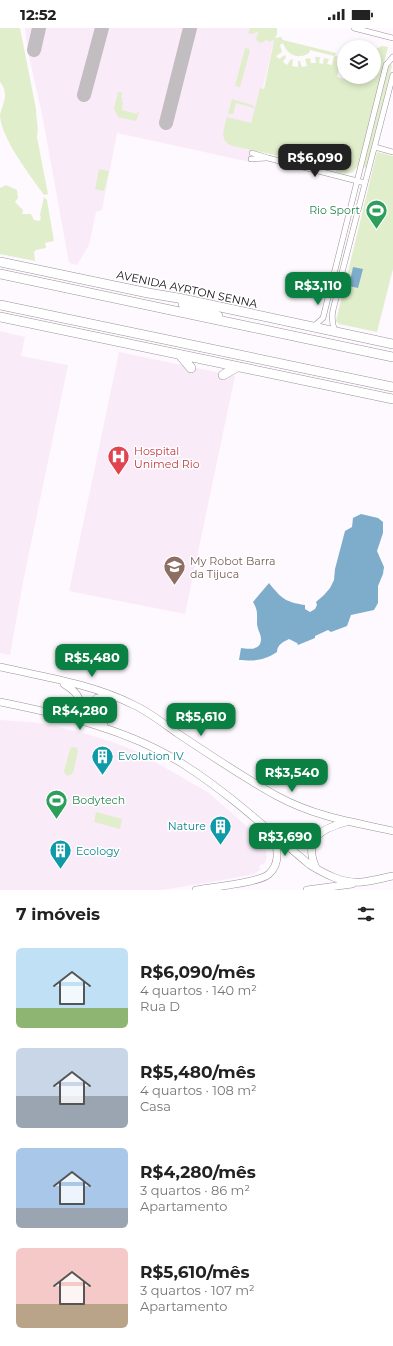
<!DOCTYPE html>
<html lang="pt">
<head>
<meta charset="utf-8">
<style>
  :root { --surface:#fff; --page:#f2f2f2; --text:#222; --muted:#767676; --accent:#0b8043 }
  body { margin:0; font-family:Montserrat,sans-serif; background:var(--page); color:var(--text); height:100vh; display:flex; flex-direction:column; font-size:15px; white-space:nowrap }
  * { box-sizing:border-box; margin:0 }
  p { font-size:13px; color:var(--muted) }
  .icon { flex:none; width:22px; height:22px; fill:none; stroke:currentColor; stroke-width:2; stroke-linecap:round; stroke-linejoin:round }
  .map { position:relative; height:862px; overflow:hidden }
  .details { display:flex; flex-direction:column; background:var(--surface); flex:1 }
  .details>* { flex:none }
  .controls { position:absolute; left:337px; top:12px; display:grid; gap:8px }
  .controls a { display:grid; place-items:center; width:44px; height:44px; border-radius:50%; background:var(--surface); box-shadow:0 2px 6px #0003; font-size:20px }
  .price { position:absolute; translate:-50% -34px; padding:0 9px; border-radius:8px; background:var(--accent); color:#fff; font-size:13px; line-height:26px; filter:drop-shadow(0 1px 2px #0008) }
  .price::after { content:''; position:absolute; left:50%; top:24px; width:12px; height:9px; margin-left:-6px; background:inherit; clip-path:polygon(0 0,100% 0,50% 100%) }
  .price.active { background:#222; color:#fff }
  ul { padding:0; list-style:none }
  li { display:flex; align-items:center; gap:12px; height:100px; padding:0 16px }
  li span { display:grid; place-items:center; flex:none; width:112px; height:80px; border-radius:6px; color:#555 }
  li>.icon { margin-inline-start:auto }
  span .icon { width:48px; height:48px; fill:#fffc; stroke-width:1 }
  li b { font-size:17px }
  h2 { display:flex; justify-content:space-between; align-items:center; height:48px; padding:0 16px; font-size:17px }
  .status { display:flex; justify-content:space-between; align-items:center; height:28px; padding:0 20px; background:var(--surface); direction:ltr }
  .status svg { height:11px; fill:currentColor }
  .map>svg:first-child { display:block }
  .built { fill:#faebf9 }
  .green { fill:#e1eecb; fill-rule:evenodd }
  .water { fill:#7eadcc }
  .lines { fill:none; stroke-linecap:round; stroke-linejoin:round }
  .taxiway { stroke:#c1bdc1; stroke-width:14 }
  .street-casing { stroke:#9a9199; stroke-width:6 }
  .secondary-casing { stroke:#9a9199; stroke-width:8 }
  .highway-casing { stroke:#9a9199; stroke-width:10 }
  .street { stroke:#fff; stroke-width:5 }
  .secondary { stroke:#fff; stroke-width:7 }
  .highway { stroke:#fff; stroke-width:9 }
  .labels { text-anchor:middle; stroke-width:3; stroke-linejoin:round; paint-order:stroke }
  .leisure-label { font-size:11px; fill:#27864d; stroke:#fff; text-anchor:end }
  .street-label { font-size:11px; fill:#110e10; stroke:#fff }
  .health-label { font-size:11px; fill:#be3a42; stroke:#fff; text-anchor:start }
  .education-label { font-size:11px; fill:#785e54; stroke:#fff; text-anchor:start }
  .culture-label { font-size:11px; fill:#0d838f; stroke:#fff; text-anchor:start }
</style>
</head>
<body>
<div class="status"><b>12:52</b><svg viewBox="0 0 49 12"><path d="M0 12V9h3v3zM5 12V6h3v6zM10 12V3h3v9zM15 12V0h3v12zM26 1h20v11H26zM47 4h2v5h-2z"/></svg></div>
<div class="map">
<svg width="393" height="862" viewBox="0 0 393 862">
  <rect width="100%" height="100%" fill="#fef9fe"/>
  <path class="built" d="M25 0H277L249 120 253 121 250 134 117 105 102 182 96 184 89 217 77 237 69 235 42 86 28 24Z
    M0 303 25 309 21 328 68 337 23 554 10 627 0 625Z
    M119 324 235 348 185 586 69 563Z
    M0 692 32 694 55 698 90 707 115 715 138 724 157 735 209 765 260 810 265 819 267 829 264 837 262 836 259 839 261 841 254 846 223 852 162 862H0Z"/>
  <path class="green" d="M0 0H20L36 81C36 91 39 99 37 109L48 166 44 167C30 147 3 113 0 89 0 84 2 81 3 77 6 68 6 61 0 54Z
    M250 0H277V6L275 10 281 9 283 12 336 25 335 28 344 30V37L340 36 337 49 351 53 352 49H367L374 51 376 46H374V22L382 18 388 19 358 137 353 144 345 146 336 144 337 140 333 139 336 125 320 121 316 135 306 134 233 118C218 113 224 101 227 89L251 95 255 80 236 75 233 86H228L232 71 252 77 255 80 260 60 264 61 274 13 273 12 270 14 266 12 261 15 257 13 256 10 259 3 252 6 248 5ZM283 15C287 27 298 32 309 25L310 22 334 28 332 37 327 36 329 31 324 30 323 36 319 35 320 29H315L316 35H311L310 30 305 31 307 38 302 39 300 33H298V39L292 38 293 32 291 31 287 37 283 34 286 29 285 27 279 31 276 28 282 24 280 17Z
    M245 20 249 21 250 23 240 59 235 58Z
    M390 36 392 38 367 139 365 140 364 138 389 37Z
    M118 64 122 65 121 70 123 71 121 73 123 74 122 82 137 86 140 82 136 93 118 89 114 81Z
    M377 124 393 128V241L377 304 339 296 336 293Z
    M99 141 109 143 104 163 95 161Z
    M6 157 17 162 18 170 15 174 23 182 22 186H31L34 192 39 193 41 190 40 187 44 169 47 172 54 213 45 215 46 220 36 222 34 224 35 233 0 226V160Z
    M72 719 77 720 78 723 73 745 68 748 65 746 64 743 70 721Z
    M96 784 122 791 120 801 94 794Z"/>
  <path class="water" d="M353 239 363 241 358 260 349 258Z
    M361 486 378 490 383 494V505L377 523 384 539 383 546 378 558V575L374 582 351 587 347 598 331 604 328 602 315 608V610L298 617 297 615 289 611C283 614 277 617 277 624 263 633 255 633 239 632L241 620C248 621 261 623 261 611 261 606 257 601 257 595 257 585 258 583 253 574L269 555C281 570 285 574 305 577V581L310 584 315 581 317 577 316 574 324 567 330 560 334 552 335 541 345 503 352 499 353 490Z"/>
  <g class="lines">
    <path class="taxiway" d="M34 22 39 0
      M84 67 102 0
      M166 95 190 0"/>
    <defs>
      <path id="street" d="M354 0 393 10
        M375 119 393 124
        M252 125 268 130 365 155
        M251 131 266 130
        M331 258 386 37 393 29
        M338 260 393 47
        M313 299 323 290 330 262
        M335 303C329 289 334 278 338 264"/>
      <path id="secondary" d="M0 639C45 649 92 656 134 677 149 684 163 695 177 705 209 726 244 750 277 768 316 789 352 794 393 803
        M0 674C64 687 131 702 186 738 231 767 269 803 310 837 325 846 343 856 362 854 372 853 383 850 393 848
        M57 685C82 682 87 670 64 656
        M104 697C92 690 82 682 97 670H112
        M316 840C303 811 320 801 346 794
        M196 862C211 859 259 855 269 846 281 835 278 817 271 805
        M307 862 352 856"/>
      <path id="highway" d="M0 234 148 265 178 270 393 316
        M0 246 393 329
        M183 276 218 288
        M0 277 393 359
        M0 289 393 371
        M180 327 191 340
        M223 347 237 339"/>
    </defs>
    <use href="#street" class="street-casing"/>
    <use href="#secondary" class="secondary-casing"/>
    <use href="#highway" class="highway-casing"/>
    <use href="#street" class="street"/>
    <use href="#secondary" class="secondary"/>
    <use href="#highway" class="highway"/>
  </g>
  <defs>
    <symbol id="stadium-pin" viewBox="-11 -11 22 30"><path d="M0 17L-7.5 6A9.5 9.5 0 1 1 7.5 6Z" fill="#2e9e5b" stroke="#fff"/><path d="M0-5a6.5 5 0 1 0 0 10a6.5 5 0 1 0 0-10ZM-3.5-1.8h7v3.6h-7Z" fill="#fff"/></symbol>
    <symbol id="hospital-pin" viewBox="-11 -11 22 30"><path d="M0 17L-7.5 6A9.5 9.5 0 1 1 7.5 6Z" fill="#e0444e" stroke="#fff"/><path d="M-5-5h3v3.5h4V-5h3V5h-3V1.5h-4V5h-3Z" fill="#fff"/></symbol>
    <symbol id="school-pin" viewBox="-11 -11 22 30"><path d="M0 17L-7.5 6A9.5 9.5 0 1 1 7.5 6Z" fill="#8d6e63" stroke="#fff"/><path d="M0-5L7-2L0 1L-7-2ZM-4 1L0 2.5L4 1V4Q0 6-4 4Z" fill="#fff"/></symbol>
    <symbol id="building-pin" viewBox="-11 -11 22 30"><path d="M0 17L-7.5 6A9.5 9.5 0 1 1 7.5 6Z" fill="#0f9aa8" stroke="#fff"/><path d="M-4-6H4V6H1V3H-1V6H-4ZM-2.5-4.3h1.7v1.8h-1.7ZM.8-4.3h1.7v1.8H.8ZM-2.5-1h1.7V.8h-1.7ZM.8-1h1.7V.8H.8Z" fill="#fff"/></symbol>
  </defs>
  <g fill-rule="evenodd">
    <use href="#stadium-pin" x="364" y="170" width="25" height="34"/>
    <use href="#hospital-pin" x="106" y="416" width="25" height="34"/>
    <use href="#school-pin" x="162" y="526" width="25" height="34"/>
    <use href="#building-pin" x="90" y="716" width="25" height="34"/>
    <use href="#stadium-pin" x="44" y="760" width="25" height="34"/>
    <use href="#building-pin" x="208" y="786" width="25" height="34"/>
    <use href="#building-pin" x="48" y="810" width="25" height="34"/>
  </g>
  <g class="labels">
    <g class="leisure-label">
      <text x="360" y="186">Rio Sport</text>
      <text x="72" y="776" text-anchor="start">Bodytech</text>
    </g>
    <g class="street-label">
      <text transform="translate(187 261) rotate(12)" y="4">AVENIDA AYRTON SENNA</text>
    </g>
    <g class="health-label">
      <text x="134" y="427">Hospital<tspan x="134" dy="13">Unimed Rio</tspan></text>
    </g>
    <g class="education-label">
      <text x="190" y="537">My Robot Barra<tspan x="190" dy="13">da Tijuca</tspan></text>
    </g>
    <g class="culture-label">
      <text x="118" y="732">Evolution IV</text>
      <text x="206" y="802" text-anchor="end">Nature</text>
      <text x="76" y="827">Ecology</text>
    </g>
  </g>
</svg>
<div class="controls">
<a><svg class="icon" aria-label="layers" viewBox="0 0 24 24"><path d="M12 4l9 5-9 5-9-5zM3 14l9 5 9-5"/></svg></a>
</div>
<b class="price active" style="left:315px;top:150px">R$6,090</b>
<b class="price" style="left:318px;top:278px">R$3,110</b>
<b class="price" style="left:92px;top:650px">R$5,480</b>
<b class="price" style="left:80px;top:703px">R$4,280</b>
<b class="price" style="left:201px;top:709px">R$5,610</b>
<b class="price" style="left:292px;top:765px">R$3,540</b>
<b class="price" style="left:285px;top:829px">R$3,690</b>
</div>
<section class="details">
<h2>7 imóveis<svg class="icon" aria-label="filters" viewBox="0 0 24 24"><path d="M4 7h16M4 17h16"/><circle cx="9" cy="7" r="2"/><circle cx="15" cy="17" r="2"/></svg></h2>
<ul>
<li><span style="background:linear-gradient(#bfe0f5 75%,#8fb573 0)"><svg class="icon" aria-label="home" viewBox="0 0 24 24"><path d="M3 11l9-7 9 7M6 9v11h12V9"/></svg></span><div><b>R$6,090/mês</b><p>4 quartos · 140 m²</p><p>Rua D</p></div></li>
<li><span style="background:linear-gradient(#c9d6e8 60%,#9aa5b1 0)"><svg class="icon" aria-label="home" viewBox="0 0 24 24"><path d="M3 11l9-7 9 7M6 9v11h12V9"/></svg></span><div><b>R$5,480/mês</b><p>4 quartos · 108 m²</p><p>Casa</p></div></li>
<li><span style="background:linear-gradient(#a9c7e8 75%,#9aa5b1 0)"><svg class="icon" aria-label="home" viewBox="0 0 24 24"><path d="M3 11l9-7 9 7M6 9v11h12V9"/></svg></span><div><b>R$4,280/mês</b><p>3 quartos · 86 m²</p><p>Apartamento</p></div></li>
<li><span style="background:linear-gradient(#f6c9c9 70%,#b9a48a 0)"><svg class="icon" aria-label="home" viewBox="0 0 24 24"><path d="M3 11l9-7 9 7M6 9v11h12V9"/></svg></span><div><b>R$5,610/mês</b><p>3 quartos · 107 m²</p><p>Apartamento</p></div></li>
</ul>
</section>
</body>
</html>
